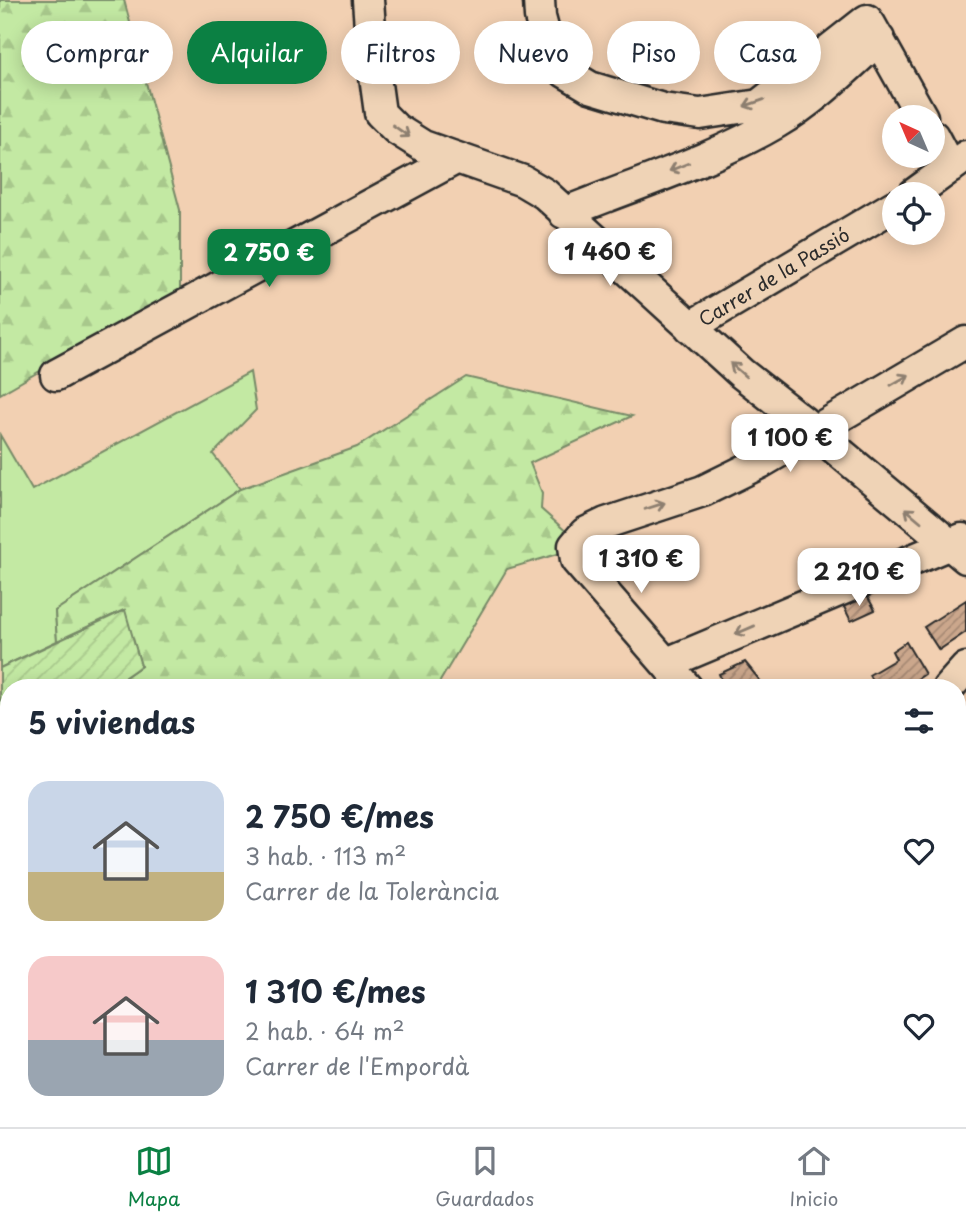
<!DOCTYPE html>
<html lang="es">
<head>
<meta charset="utf-8">
<style>
  :root { --surface:#fff; --page:#f2f2f3; --text:#1f2937; --muted:#747a83; --line:#e0e1e3; --accent:#0b8043 }
  body { margin:0; font-family:"Playpen Sans",sans-serif; background:var(--page); color:var(--text); height:100vh; display:flex; flex-direction:column; font-size:26px; white-space:nowrap }
  * { box-sizing:border-box; margin:0 }
  p { font-size:23px; color:var(--muted) }
  .icon { flex:none; width:38px; height:38px; fill:none; stroke:currentColor; stroke-width:2; stroke-linecap:round; stroke-linejoin:round }
  .map { position:relative; flex:1; overflow:hidden }
  .panel { position:absolute; left:0px; top:679px; width:966px; height:448px; display:flex; flex-direction:column; background:var(--surface); border-radius:28px 28px 0 0; box-shadow:0 4px 18px #0003 }
  .panel>* { flex:none }
  .guide { position:absolute; left:21px; top:21px; width:924px; height:63px; display:flex; gap:14px }
  .needle { width:46px; rotate:316deg }
  .controls { position:absolute; left:882px; top:105px; display:grid; gap:14px }
  .controls a { display:grid; place-items:center; width:63px; height:63px; border-radius:50%; background:var(--surface); box-shadow:0 4px 18px #0003; font-size:35px }
  .price { position:absolute; translate:-50% -60px; padding:0 16px; border-radius:14px; background:#fff; color:#222; font-size:23px; line-height:46px; filter:drop-shadow(0 2px 4px #0008) }
  .price::after { content:''; position:absolute; left:50%; top:42px; width:21px; height:16px; margin-left:-10px; background:inherit; clip-path:polygon(0 0,100% 0,50% 100%) }
  .price.active { background:var(--accent); color:#fff }
  ul { padding:0; list-style:none }
  li { display:flex; align-items:center; gap:21px; height:175px; padding:0 28px }
  li span { display:grid; place-items:center; flex:none; width:196px; height:140px; border-radius:21px; color:#555 }
  li>.icon { margin-inline-start:auto }
  span .icon { width:84px; height:84px; fill:#fffc; stroke-width:1 }
  li b { font-size:30px }
  h2 { display:flex; justify-content:space-between; align-items:center; height:84px; padding:0 28px; font-size:30px }
  .chip { padding:0 24px; border-radius:32px; background:var(--surface); box-shadow:0 4px 18px #0003; font-size:24px; line-height:63px }
  .chip.active { background:var(--accent); color:#fff }
  .tabs { display:flex; justify-content:space-around; align-items:center; height:98px; border-top:2px solid var(--line); background:var(--surface); font-size:19px; color:var(--muted) }
  .tabs a { display:grid; justify-items:center; gap:4px }
  .tabs .active { color:var(--accent) }
  .map>svg:first-child { display:block }
  .green { fill:#c3e9a3; stroke:#778a67; stroke-width:2 }
  .forest { fill:url(#forest-firs); stroke:#778a67; stroke-width:2 }
  .garden { fill:url(#garden-furrows); stroke:#778a67; stroke-width:2 }
  .building { fill:url(#building-hatch); stroke:#2b2b2b; stroke-width:2 }
  .lines { fill:none; stroke-linecap:round; stroke-linejoin:round }
  .minor-casing { stroke:#2b2b2b; stroke-width:35 }
  .path { stroke:#2b2b2b; stroke-width:3.5; stroke-dasharray:5 5; stroke-linecap:butt }
  .minor { stroke:#efd3b6; stroke-width:30 }
  .oneway { stroke:#8d7f70 }
  .labels { text-anchor:middle; stroke-width:7; stroke-linejoin:round; paint-order:stroke }
  .street-label { font-size:19px; fill:#2b2b2b; stroke:#efd3b6 }
</style>
</head>
<body>
<div class="map">
<svg width="966" height="1127" viewBox="0 0 966 1127">
  <defs>
    <pattern id="forest-firs" width="22" height="20" patternUnits="userSpaceOnUse" patternTransform="scale(1.75)"><rect width="22" height="20" fill="#c3e9a3"/><path d="M5 1l3.5 6h-7zM16 11l3.5 6h-7z" fill="#a8c88c"/></pattern>
    <pattern id="garden-furrows" width="10" height="10" patternUnits="userSpaceOnUse" patternTransform="scale(1.75)"><rect width="10" height="10" fill="#c3e9a3"/><path d="M-1 1l2-2M0 10L10 0M9 11l2-2" fill="none" stroke="#a8c88c"/></pattern>
    <pattern id="building-hatch" width="6" height="6" patternUnits="userSpaceOnUse" patternTransform="scale(1.75)"><rect width="6" height="6" fill="#cba78c"/><path d="M-1 1l2-2M0 6l6-6M5 7l2-2" fill="none" stroke="#a58873"/></pattern>
  </defs>
  <rect width="100%" height="100%" fill="#f2d0b2"/>
  <filter id="ink" filterUnits="userSpaceOnUse"><feTurbulence type="fractalNoise" baseFrequency=".0143" numOctaves="2"/><feDisplacementMap in="SourceGraphic" scale="14" xChannelSelector="R" yChannelSelector="G"/><feConvolveMatrix kernelMatrix="1 2 1 2 8 2 1 2 1" color-interpolation-filters="sRGB"/></filter>
  <g filter="url(#ink)">
    <path class="green" d="M250 372 256 410 213 454 240 489 55 611 57 641 0 668V435L32 490Z
      M966 815V963L957 966V822Z
      M440 1118H612L606 1127H434Z"/>
    <path class="forest" d="M0 0H124L180 210V290L0 394Z
      M466 377 632 416 530 463 542 493 541 509 569 534 561 553 507 569 436 688H109L141 666 124 610 57 641 55 611 240 489 357 447Z
      M9 756V979L0 944V762Z
      M43 1118H440L434 1127H46Z"/>
    <path class="garden" d="M125 610 141 666 109 688H9V756L0 762V668Z
      M0 944 9 979V1118H43L46 1127H0Z"/>
    <path class="building" d="M866 594 875 610 851 621 843 605Z
      M966 600V632L939 650 924 627Z
      M906 642 925 674 912 683 913 685 909 688H876L869 675 896 659 892 651Z
      M745 662 766 688H745L741 680 725 688 719 674Z"/>
    <g class="lines">
      <defs>
        <path id="minor" d="M368 0 372 55 380 113 396 129 423 146 523 181 545 194 741 373 801 420 966 558
          M539 0 540 17 548 47 565 72 590 87 663 109 700 114 759 105 867 20
          M870 24 922 117
          M933 136 950 168
          M914 194 966 156
          M564 213C633 185 713 160 776 123 814 101 847 68 879 39
          M690 327 894 206
          M56 375 457 158
          M667 663 962 539
          M687 688 576 560 574 546 585 533 606 523 703 491 762 462 966 342
          M948 688 966 668"/>
      </defs>
      <use href="#minor" class="minor-casing"/>
      <path class="path" d="M9 847 4 885 9 900"/>
      <use href="#minor" class="minor"/>
    </g>
    <defs><path id="oneway-shaft" d="M-6 0H5M1.5-3L5.5 0L1.5 3" fill="none" stroke-width="1.6" stroke-linecap="round" stroke-linejoin="round" transform="scale(1.75)"/></defs>
    <g class="oneway">
      <use href="#oneway-shaft" transform="translate(754 103) rotate(161)"/>
      <use href="#oneway-shaft" transform="translate(401 131) rotate(35)"/>
      <use href="#oneway-shaft" transform="translate(679 167) rotate(158)"/>
      <use href="#oneway-shaft" transform="translate(738 370) rotate(-139)"/>
      <use href="#oneway-shaft" transform="translate(900 380) rotate(-30)"/>
      <use href="#oneway-shaft" transform="translate(655 506) rotate(-18)"/>
      <use href="#oneway-shaft" transform="translate(913 515) rotate(-140)"/>
      <use href="#oneway-shaft" transform="translate(745 630) rotate(157)"/>
    </g>
  </g>
  <g class="labels">
    <g class="street-label">
      <text transform="translate(774 277) rotate(-31)" y="7">Carrer de la Passió</text>
    </g>
  </g>
</svg>
<div class="controls">
<a><svg class="needle" viewBox="-14 -14 28 28"><path d="M0-13l5 13h-10z" fill="#e53935"/><path d="M0 13l5-13h-10z" fill="#747a83"/></svg></a>
<a><svg class="icon" aria-label="locate" viewBox="0 0 24 24"><circle cx="12" cy="12" r="6"/><path d="M12 2v4M12 18v4M2 12h4M18 12h4"/></svg></a>
</div>
<b class="price" style="left:610px;top:288px">1 460 €</b>
<b class="price active" style="left:269px;top:289px">2 750 €</b>
<b class="price" style="left:790px;top:474px">1 100 €</b>
<b class="price" style="left:641px;top:595px">1 310 €</b>
<b class="price" style="left:859px;top:608px">2 210 €</b>
<div class="guide">
<a class="chip">Comprar</a>
<a class="chip active">Alquilar</a>
<a class="chip">Filtros</a>
<a class="chip">Nuevo</a>
<a class="chip">Piso</a>
<a class="chip">Casa</a>
</div>
<section class="panel">
<h2>5 viviendas<svg class="icon" aria-label="filters" viewBox="0 0 24 24"><path d="M4 7h16M4 17h16"/><circle cx="9" cy="7" r="2"/><circle cx="15" cy="17" r="2"/></svg></h2>
<ul>
<li><span style="background:linear-gradient(#c9d6e8 65%,#c2b280 0)"><svg class="icon" aria-label="home" viewBox="0 0 24 24"><path d="M3 11l9-7 9 7M6 9v11h12V9"/></svg></span><div><b>2 750 €/mes</b><p>3 hab. · 113 m²</p><p>Carrer de la Tolerància</p></div><svg class="icon" aria-label="heart" viewBox="0 0 24 24"><path d="M12 20l-8-8c-3-5 5-10 8-4 3-6 11-1 8 4z"/></svg></li>
<li><span style="background:linear-gradient(#f6c9c9 60%,#9aa5b1 0)"><svg class="icon" aria-label="home" viewBox="0 0 24 24"><path d="M3 11l9-7 9 7M6 9v11h12V9"/></svg></span><div><b>1 310 €/mes</b><p>2 hab. · 64 m²</p><p>Carrer de l'Empordà</p></div><svg class="icon" aria-label="heart" viewBox="0 0 24 24"><path d="M12 20l-8-8c-3-5 5-10 8-4 3-6 11-1 8 4z"/></svg></li>
</ul>
</section>
</div>
<nav class="tabs">
<a class="active"><svg class="icon" aria-label="map" viewBox="0 0 24 24"><path d="M3 6l6-2 6 2 6-2v14l-6 2-6-2-6 2zM9 4v14M15 6v14"/></svg>Mapa</a>
<a><svg class="icon" aria-label="saved" viewBox="0 0 24 24"><path d="M7 4h10v16l-5-4-5 4z"/></svg>Guardados</a>
<a><svg class="icon" aria-label="home" viewBox="0 0 24 24"><path d="M3 11l9-7 9 7M6 9v11h12V9"/></svg>Inicio</a>
</nav>
</body>
</html>
